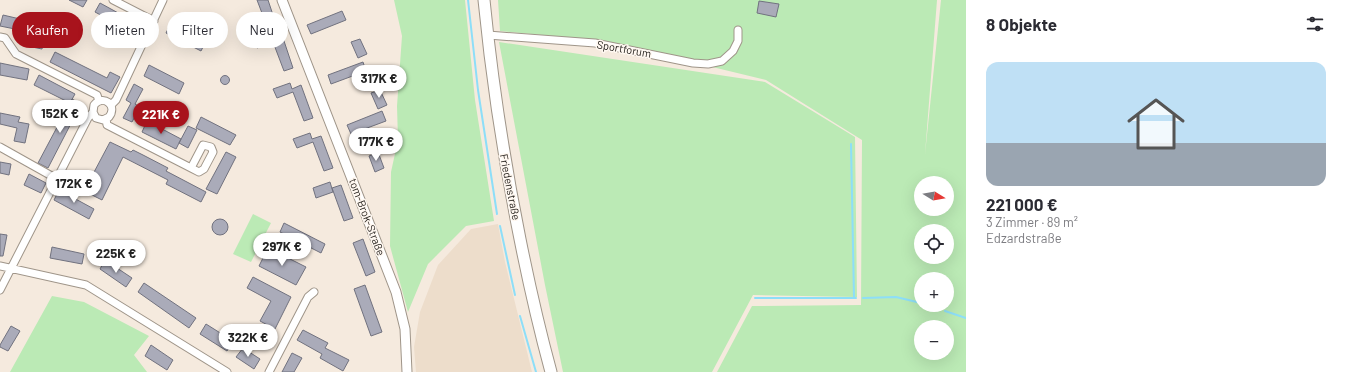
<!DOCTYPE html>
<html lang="de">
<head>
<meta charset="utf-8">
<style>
  :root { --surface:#fff; --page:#f2f2f3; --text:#2b2b33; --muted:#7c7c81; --accent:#a8131c }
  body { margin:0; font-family:Barlow,sans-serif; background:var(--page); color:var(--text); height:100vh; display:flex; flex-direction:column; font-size:15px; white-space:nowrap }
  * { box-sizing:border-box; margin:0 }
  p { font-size:13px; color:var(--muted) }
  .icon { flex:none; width:22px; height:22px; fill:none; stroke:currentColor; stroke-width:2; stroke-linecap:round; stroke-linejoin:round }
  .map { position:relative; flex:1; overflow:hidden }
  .details { display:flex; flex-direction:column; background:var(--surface); width:380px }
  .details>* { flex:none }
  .guide { position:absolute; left:12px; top:12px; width:380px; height:36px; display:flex; gap:8px }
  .needle { width:26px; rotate:101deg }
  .tools { position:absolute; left:914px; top:176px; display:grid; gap:8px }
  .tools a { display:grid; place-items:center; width:40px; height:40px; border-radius:50%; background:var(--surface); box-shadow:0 4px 16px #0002; font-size:20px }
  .price { position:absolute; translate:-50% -34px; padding:0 9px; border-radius:14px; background:#fff; color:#222; font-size:13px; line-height:26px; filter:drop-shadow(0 1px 2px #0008) }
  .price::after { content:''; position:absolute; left:50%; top:24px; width:12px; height:9px; margin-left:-6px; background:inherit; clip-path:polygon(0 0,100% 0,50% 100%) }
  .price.on { background:var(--accent); color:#fff }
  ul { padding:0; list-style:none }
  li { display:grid; align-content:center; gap:8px; height:212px; padding:0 20px }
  li span { display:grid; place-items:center; height:124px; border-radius:12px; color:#555 }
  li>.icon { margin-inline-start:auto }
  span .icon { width:72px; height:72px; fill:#fffc; stroke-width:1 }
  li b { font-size:17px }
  h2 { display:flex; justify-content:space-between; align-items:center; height:48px; padding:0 20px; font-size:17px }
  .tag { padding:0 14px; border-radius:18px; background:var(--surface); box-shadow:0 4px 16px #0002; font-size:14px; line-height:36px }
  .tag.on { background:var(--accent); color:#fff }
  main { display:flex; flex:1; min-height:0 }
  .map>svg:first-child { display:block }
  .built { fill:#edddcb }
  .green { fill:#bbeab5; fill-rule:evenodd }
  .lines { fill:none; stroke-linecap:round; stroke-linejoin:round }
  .stream { stroke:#8ddef8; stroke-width:2 }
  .building { fill:#aaabb9; stroke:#71727f }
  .minor-casing { stroke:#9f9589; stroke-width:9 }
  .tertiary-casing { stroke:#9f9589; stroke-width:11 }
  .secondary-casing { stroke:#9f9589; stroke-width:13 }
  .minor { stroke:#fff; stroke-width:7 }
  .tertiary { stroke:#fff; stroke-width:9 }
  .secondary { stroke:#fff; stroke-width:11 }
  .labels { text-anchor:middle; stroke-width:3; stroke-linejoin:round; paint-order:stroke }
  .street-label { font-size:11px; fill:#201c18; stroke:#fff8f1 }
</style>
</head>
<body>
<main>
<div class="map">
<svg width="966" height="372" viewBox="0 0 966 372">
  <rect width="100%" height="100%" fill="#f5eade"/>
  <path class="built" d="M498 224 505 262 532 372H416L414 347 420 312 438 265 471 229Z"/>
  <path class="green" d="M394 0H465L475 100 494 221 466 226 428 264 408 312 390 246 391 172 398 140 397 106 402 36Z
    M498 0H937L925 154 941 0H966V372H717L752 306 861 305 862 140 766 80 605 41 500 31ZM921 183H947V209H921ZM921 231H947V257H921ZM921 279H947V305H921ZM921 327H947V353H921Z
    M499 42 765 82 855 137 857 297 753 295 712 372H563L545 285Z
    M253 214 271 223 251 262 233 254Z
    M52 296 84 302 149 336 134 355 147 372H10Z"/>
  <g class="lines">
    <path class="stream" d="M468 0 478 90 497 214
      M851 144 854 298
      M500 226 515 295
      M755 298H856
      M863 298 896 297 921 303
      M928 305 939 309
      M945 311 966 318
      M520 316 536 372"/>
  </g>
  <path class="building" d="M69 0H87L83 7Z
    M257 0H268L274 18 265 21Z
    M759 1 779 4 776 17 757 13Z
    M100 3 131 20 129 25 138 29 129 46 120 41 127 29 95 12Z
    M342 11 346 20 311 34 307 25Z
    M3 15 37 23 35 33 0 26Z
    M171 23 206 41 201 51 166 33Z
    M36 29 46 31 42 49 32 47Z
    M270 33 272 39 282 35 293 68 284 71 273 42 257 48 254 39Z
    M360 39 367 54 358 58 351 42Z
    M55 52 107 78 110 72 120 77 111 93 50 62Z
    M363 62 366 71 331 84 328 75Z
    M0 63 29 69 27 80 0 75Z
    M149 65 184 83 179 94 144 76Z
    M39 75 75 94 70 103 34 85Z
    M220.5 80a4.5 4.5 0 1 1 9 0a4.5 4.5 0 1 1-9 0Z
    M290 83 292 89 301 85 313 118 304 121 293 92 277 98 273 89Z
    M134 84 143 89 135 104 140 107 132 122 123 118 131 103 126 100Z
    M380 90 387 105 378 109 371 93Z
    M72 99 81 104 48 168 38 163Z
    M382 111 386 121 351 134 347 125Z
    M0 113 20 117 18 122 29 124 25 143 14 141 17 128 0 124Z
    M201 117 236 135 230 145 196 128Z
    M147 121 181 139 176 149 142 132Z
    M188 126 197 130 188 148 179 143Z
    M310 133 312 139 321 136 333 168 324 171 313 142 297 148 293 139Z
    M110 142 131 152 133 150 143 155 168 168 166 171 206 192 201 202 166 184 168 180 123 157 102 200 84 191Z
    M226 152 236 157 217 194 206 189Z
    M378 152 384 168 375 172 369 156Z
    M0 162 11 164 9 175 0 173Z
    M29 174 46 183 41 193 24 185Z
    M330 182 333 192 316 198 313 188Z
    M341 185 353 218 344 221 332 188Z
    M59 190 94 209 89 219 54 200Z
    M212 227a8 8 0 1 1 16 0a8 8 0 1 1-16 0Z
    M284 223 325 244 321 253 280 232Z
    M0 234 7 235 3 256H0Z
    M363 239 375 272 366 276 353 243Z
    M52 247 84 254 82 264 50 258Z
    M268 248 306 267 296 285 259 266Z
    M105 260 132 278 126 287 100 269Z
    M253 277 291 297 275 329 260 321 271 301 247 288Z
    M144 283 196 318 189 328 138 292Z
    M365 285 382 332 371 336 354 289Z
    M206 324 233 341 227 351 200 334Z
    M11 326 20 331 8 351 0 347V345Z
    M303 330 328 343 325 348 349 360 343 371 320 358 322 354 297 340Z
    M151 345 173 360 167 370 145 356Z
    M243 348 260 359 254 369 236 357Z
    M292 353 302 358 294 372H282Z"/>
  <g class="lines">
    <defs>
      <path id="minor" d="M113 0 154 21
        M488 35 595 43 693 63 708 64 722 61 733 51 738 41V30
        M0 37 5 38 16 54 97 95 99 101
        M111 105 116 100 163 0
        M106 119 107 125 191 168 199 172 204 169 213 152 211 147 203 145 191 168
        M0 147 57 179
        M0 266 86 285 227 372
        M0 290 88 118 93 112 94 105C103 94 118 105 109 117L103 120 96 118 93 112
        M269 372 308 297 314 292"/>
      <path id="tertiary" d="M282 0 396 292 405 329 407 372"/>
      <path id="secondary" d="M484 0C492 81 504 160 520 239 529 284 539 328 551 372"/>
    </defs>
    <use href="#minor" class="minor-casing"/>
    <use href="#tertiary" class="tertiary-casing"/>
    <use href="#secondary" class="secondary-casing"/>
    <use href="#minor" class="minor"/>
    <use href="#tertiary" class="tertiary"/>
    <use href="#secondary" class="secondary"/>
  </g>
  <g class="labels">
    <g class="street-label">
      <text transform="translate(624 49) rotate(10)" y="4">Sportforum</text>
      <text transform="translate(510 187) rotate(79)" y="4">Friedenstraße</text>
      <text transform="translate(367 217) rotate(69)" y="4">tom-Brok-Straße</text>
    </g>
  </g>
</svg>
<div class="tools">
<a><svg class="needle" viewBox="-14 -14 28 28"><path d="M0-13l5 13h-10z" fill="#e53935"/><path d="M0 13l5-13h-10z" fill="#7c7c81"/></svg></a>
<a><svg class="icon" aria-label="locate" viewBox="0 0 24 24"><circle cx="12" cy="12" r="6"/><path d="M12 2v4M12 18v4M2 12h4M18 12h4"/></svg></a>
<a>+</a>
<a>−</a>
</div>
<b class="price" style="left:379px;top:99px">317K €</b>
<b class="price" style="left:60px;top:134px">152K €</b>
<b class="price on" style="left:161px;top:135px">221K €</b>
<b class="price" style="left:376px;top:162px">177K €</b>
<b class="price" style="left:74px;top:204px">172K €</b>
<b class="price" style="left:282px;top:267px">297K €</b>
<b class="price" style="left:116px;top:274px">225K €</b>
<b class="price" style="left:248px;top:358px">322K €</b>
<div class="guide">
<a class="tag on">Kaufen</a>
<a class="tag">Mieten</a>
<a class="tag">Filter</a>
<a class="tag">Neu</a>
</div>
</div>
<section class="details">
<h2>8 Objekte<svg class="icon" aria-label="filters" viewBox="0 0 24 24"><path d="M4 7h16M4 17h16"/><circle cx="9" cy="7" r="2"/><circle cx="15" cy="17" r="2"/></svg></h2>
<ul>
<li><span style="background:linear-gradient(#bfe0f5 65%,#9aa5b1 0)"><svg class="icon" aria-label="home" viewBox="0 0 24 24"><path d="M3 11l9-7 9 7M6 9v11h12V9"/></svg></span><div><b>221 000 €</b><p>3 Zimmer · 89 m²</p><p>Edzardstraße</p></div></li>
</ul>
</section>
</main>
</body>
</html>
